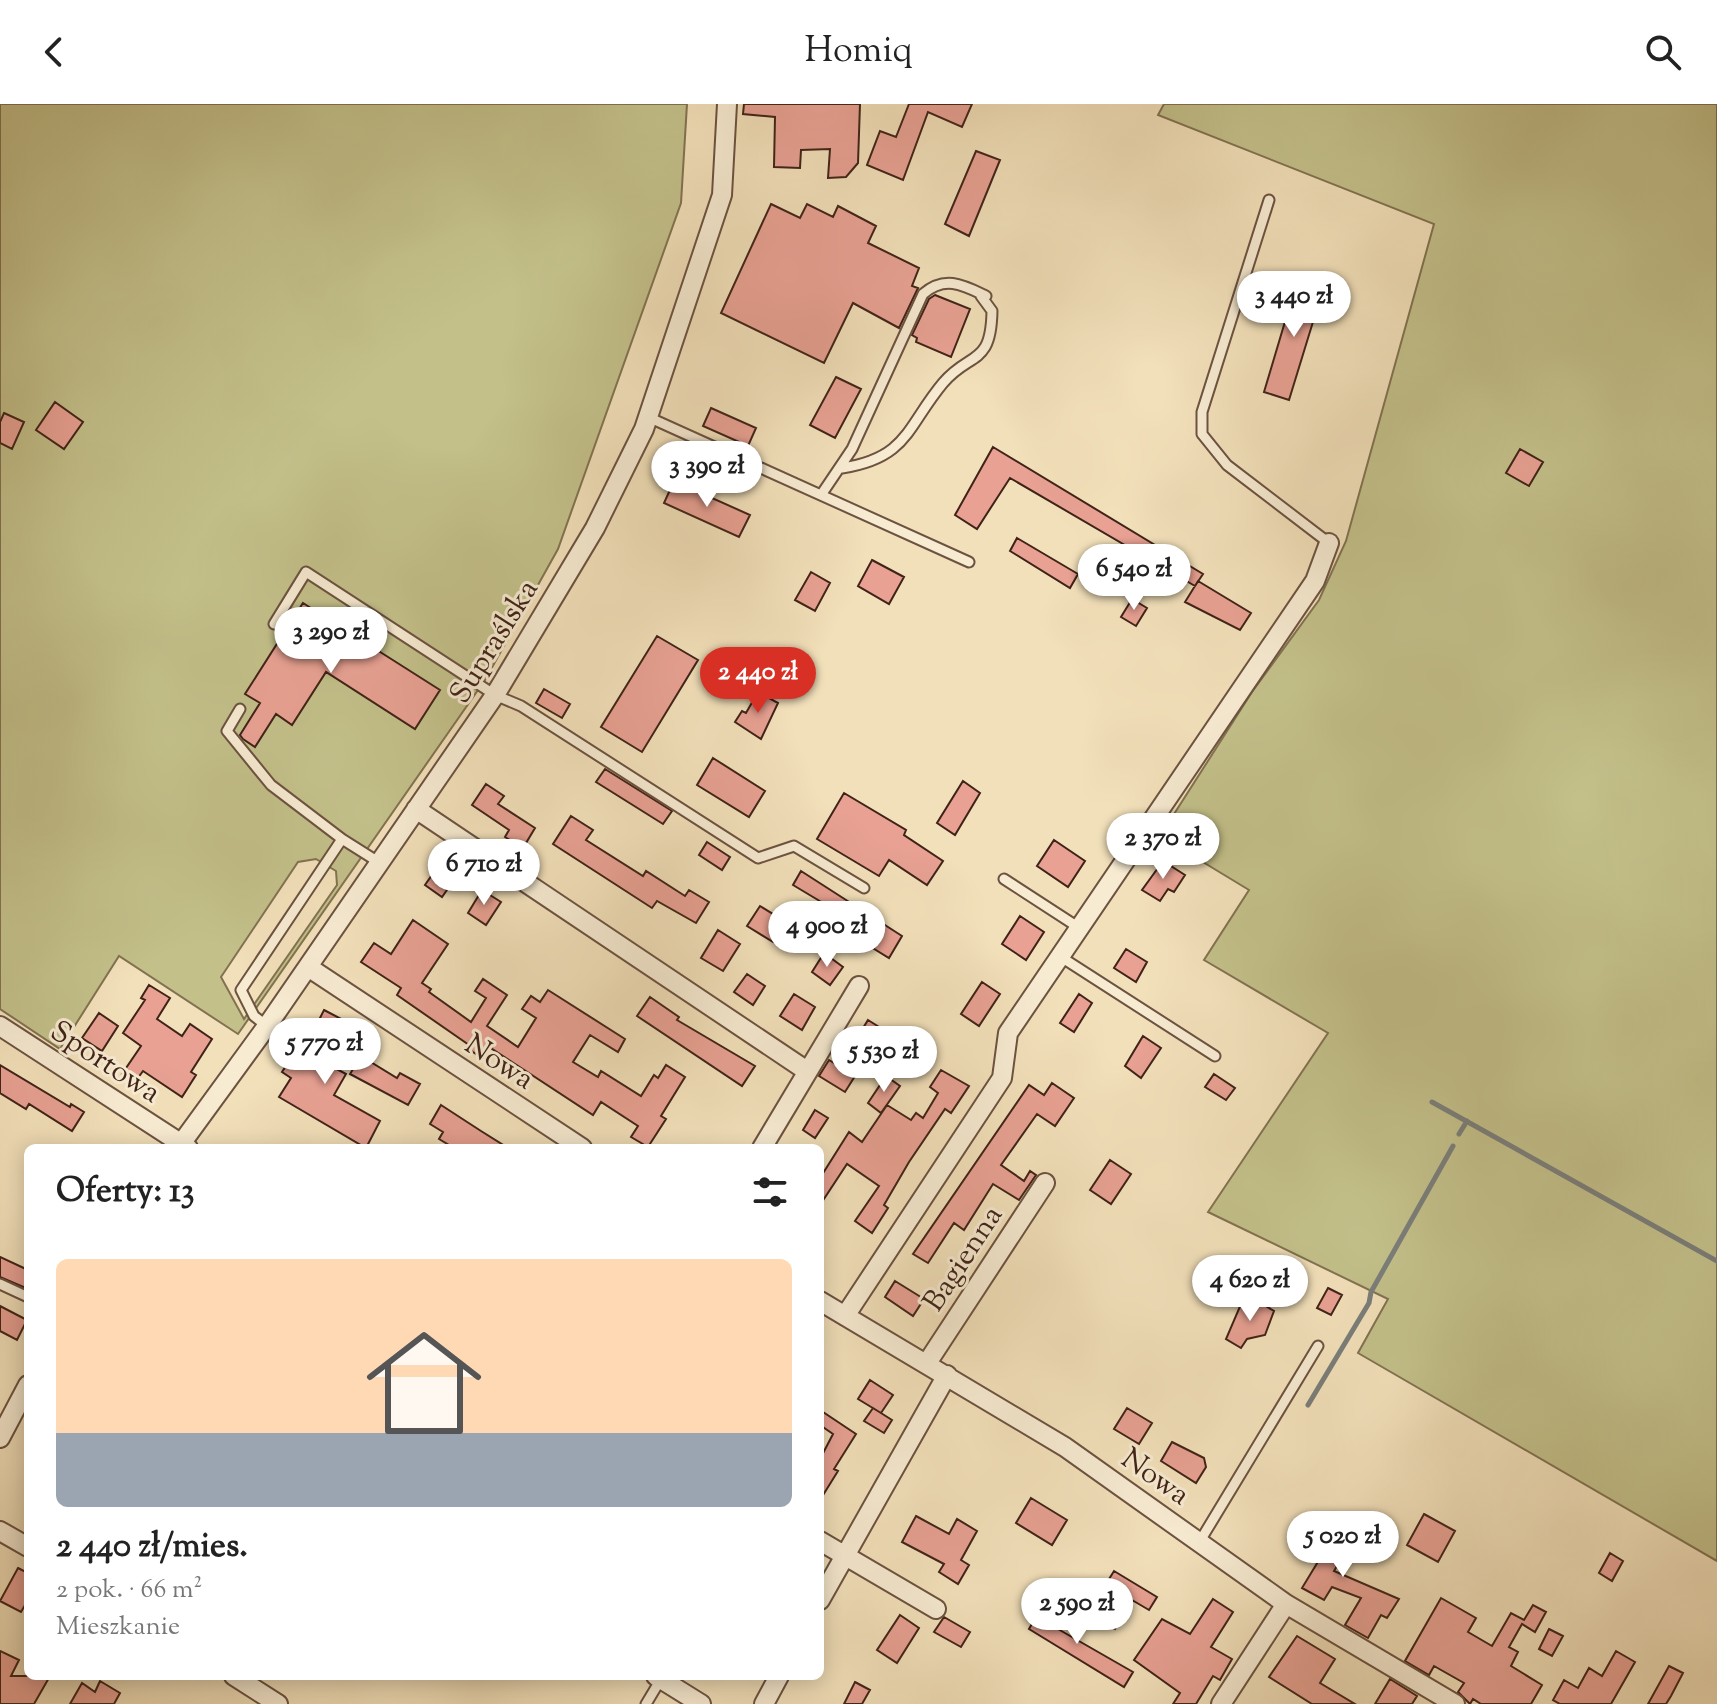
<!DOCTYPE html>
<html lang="pl">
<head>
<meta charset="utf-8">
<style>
  :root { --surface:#fff; --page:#f6f6f6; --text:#222; --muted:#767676; --line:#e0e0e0; --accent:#d93025 }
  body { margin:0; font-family:"Sorts Mill Goudy",serif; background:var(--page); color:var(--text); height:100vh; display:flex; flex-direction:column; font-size:30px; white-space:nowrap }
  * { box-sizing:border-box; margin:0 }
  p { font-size:26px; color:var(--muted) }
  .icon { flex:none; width:44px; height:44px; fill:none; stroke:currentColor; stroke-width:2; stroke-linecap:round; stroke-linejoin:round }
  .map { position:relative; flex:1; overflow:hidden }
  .details { position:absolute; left:24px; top:1040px; width:800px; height:536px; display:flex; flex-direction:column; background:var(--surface); border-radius:12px; box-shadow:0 4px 20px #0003 }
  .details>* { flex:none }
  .price { position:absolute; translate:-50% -68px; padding:0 18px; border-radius:28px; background:#fff; color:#222; font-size:26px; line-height:52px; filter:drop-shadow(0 2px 4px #0008) }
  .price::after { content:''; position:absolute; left:50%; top:48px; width:24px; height:18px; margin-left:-12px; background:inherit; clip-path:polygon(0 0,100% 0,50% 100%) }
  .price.on { background:var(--accent); color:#fff }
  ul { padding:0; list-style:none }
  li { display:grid; align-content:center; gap:16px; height:424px; padding:0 32px }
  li+li { border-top:2px solid var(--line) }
  li span { display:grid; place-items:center; height:248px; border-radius:12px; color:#555 }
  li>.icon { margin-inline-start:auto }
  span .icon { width:144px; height:144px; fill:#fffc; stroke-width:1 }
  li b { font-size:34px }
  h2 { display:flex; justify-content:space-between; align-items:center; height:96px; padding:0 32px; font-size:34px }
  header { display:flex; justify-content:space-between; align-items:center; height:104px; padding:0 32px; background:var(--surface); font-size:36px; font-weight:600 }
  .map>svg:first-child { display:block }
  .green { fill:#c3c08a; stroke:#827251; stroke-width:2; fill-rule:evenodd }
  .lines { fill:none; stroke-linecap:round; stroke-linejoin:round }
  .stream { stroke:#7a7e7a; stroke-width:5 }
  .building { fill:#e8a193; stroke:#402318; stroke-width:2 }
  .lane-casing { stroke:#6c5240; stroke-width:13 }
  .street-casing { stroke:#6c5240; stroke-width:22 }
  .lane { stroke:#f7ebd2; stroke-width:9 }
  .street { stroke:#f7ebd2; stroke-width:18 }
  .labels { text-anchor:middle; stroke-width:6; stroke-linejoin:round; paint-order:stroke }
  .street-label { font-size:30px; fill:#402318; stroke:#f7ebd2 }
</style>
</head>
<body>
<header><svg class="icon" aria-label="back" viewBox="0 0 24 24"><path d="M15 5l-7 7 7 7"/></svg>Homiq<svg class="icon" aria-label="search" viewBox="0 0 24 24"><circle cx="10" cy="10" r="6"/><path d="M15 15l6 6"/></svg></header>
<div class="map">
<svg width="1717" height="1600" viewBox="0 0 1717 1600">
  <rect width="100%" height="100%" fill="#f2e0ba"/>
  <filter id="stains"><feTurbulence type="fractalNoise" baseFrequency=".0025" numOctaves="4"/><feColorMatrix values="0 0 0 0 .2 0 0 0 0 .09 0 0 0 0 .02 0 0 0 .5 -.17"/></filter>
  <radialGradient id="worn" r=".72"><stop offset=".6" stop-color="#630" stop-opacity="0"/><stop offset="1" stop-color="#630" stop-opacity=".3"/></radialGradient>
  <path class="green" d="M0 0H687L681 99 558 445 485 576 238 930 119 852 60 945 0 905ZM316 755 336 767 337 781 244 915 221 873 298 758Z
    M1164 0H1717V1457L1358 1249 1388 1195 1208 1108 1328 929 1204 856 1249 786 1160 732 1252 588 1319 496 1346 437 1434 120 1158 11Z"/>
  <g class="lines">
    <path class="stream" d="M1432 998 1717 1157
      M1459 1030 1467 1017
      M1308 1301 1369 1199 1371 1188 1453 1042"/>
  </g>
  <path class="building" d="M744 0H860L858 59 846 73 828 74 830 45 801 46 800 64 774 63 775 13 743 10Z
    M909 0H972L962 23 928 8 903 76 867 61 880 27 896 33Z
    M976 47 1000 56 969 132 945 120Z
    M771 100 800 114 807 100 833 113 838 102 876 122 868 139 919 164 912 182 918 184 899 224 853 199 824 259 721 209Z
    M1298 174 1324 182 1289 296 1264 288Z
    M935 191 970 205 951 253 916 238 917 234 912 231 929 195Z
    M836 273 861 285 835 334 810 321Z
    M55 298 83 318 64 345 36 326Z
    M711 304 756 324 748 342 703 322Z
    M4 309 24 318 12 345 0 339V318Z
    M993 343 1203 470 1195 482 1010 374 977 425 955 411Z
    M1520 345 1543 358 1529 382 1506 369Z
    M674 377 750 411 739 433 664 399Z
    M1017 434 1078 470 1070 484 1010 447Z
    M872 456 904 473 889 500 858 482Z
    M811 468 830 479 815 507 795 496Z
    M1198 477 1251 509 1240 526 1185 498Z
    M1132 495 1147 504 1136 522 1121 513Z
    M303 499 440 586 415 625 326 568 292 621 276 610 255 643 243 635 240 631 260 599 245 590Z
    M657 532 698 556 642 648 601 623Z
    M544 585 570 600 562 614 536 599Z
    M758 588 778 599 761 635 735 618 742 607 746 609Z
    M713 654 765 687 749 713 697 681Z
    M605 665 672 707 663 720 596 678Z
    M963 677 980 689 955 731 937 719Z
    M486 680 504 692 498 700 535 724 523 744 505 733 509 726 472 701Z
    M844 689 906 726 904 731 943 757 927 781 889 756 879 772 817 735Z
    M571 712 593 726 586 736 643 772 646 767 685 792 689 786 709 798 696 819 657 797 652 804 553 740Z
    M1054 736 1085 757 1068 783 1037 762Z
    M707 738 730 753 722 766 699 751Z
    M1163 757 1185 771 1174 788 1168 785 1160 797 1142 786Z
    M439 761 456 773 442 793 425 781Z
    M801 767 902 832 889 854 871 843 878 832 793 781Z
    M482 786 501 798 486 821 468 809Z
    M760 802 786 818 773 838 747 822Z
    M1020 812 1044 828 1026 856 1002 840Z
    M413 816 448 840 422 879 431 885 429 888 471 918 486 894 475 887 483 875 507 891 487 922 518 943 536 914 522 905 531 892 540 898 548 886 625 935 618 948 590 931 573 958 598 973 601 967 641 992 654 971 658 974 666 961 685 973 661 1012 666 1015 648 1043 631 1033 638 1022 601 998 593 1011 489 943 482 954 467 944 469 941 397 891 401 884 361 858 374 839 391 850Z
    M718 826 740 840 723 867 701 854Z
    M1126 845 1147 858 1136 878 1114 864Z
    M824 849 843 863 830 881 812 868Z
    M747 870 765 882 753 901 734 888Z
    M982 878 1000 890 979 922 961 910Z
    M149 881 170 894 157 915 182 932 190 920 212 935 191 968 196 971 182 993 143 967 135 978 122 970 141 942 123 929 145 896 141 894Z
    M794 890 815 903 802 926 780 912Z
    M1079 890 1092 899 1074 928 1060 919Z
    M650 893 679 913 677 916 755 962 742 982 637 912Z
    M324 906 347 918 338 936 331 933 316 954 346 970 334 991 380 1017 366 1044 279 993 291 974 282 968 301 939 306 942Z
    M99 909 118 922 102 947 82 934Z
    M868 916 895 933 881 956 854 939Z
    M1143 932 1161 944 1141 974 1125 962Z
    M361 952 397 974 400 969 420 980 408 1001 350 970Z
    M829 956 855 972 845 988 819 972Z
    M0 961 70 1003 71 1000 84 1008 72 1027 29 1000 26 1005 0 989Z
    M941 966 969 982 951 1009 945 1005 909 1058 884 1101 888 1104 872 1129 855 1117 879 1082 847 1060 820 1101V1074L849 1028 862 1038 887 1001 911 1016 916 1009 923 1014 938 989 930 983Z
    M1214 970 1235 984 1226 996 1205 983Z
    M886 972 900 982 881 1009 868 999Z
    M1052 979 1074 994 1055 1022 1037 1010 1001 1061 1024 1077 1030 1067 1036 1071 1019 1096 993 1080 964 1126 954 1119 928 1159 913 1150 1029 981 1044 991Z
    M441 1001 481 1027 508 1044H454L439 1035 443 1028 430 1020Z
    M815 1006 828 1014 815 1034 803 1026Z
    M1110 1056 1131 1070 1111 1100 1090 1086Z
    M0 1153 28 1166V1185L0 1173Z
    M895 1177 924 1195 913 1212 885 1193Z
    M1328 1184 1342 1191 1331 1211 1317 1204Z
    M1256 1196 1274 1207 1265 1231 1247 1235 1241 1244 1226 1235 1241 1200Z
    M0 1202 27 1216 17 1236 0 1227Z
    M870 1276 893 1291 881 1309 858 1295Z
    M873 1304 892 1316 884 1329 864 1317Z
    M1127 1304 1152 1319 1139 1340 1114 1325Z
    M820 1306 856 1330 834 1365 838 1367 820 1396V1355L833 1330 820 1321Z
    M1172 1338 1204 1354 1206 1363 1196 1379 1161 1357Z
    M1031 1394 1067 1416 1052 1441 1016 1419Z
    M1424 1410 1455 1427 1438 1458 1407 1441Z
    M916 1412 949 1430 957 1415 977 1427 961 1456 969 1461 958 1480 939 1468 944 1460 902 1438Z
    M1312 1414 1352 1437 1334 1467 1399 1495 1387 1514 1381 1511 1368 1534 1345 1521 1361 1494 1332 1483 1324 1496 1302 1484 1322 1451 1298 1437Z
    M1610 1449 1623 1457 1612 1477 1599 1469Z
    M18 1464 28 1469V1496L21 1508 0 1497Z
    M1114 1467 1157 1493 1149 1506 1132 1496 1115 1525 1097 1515 1115 1486 1106 1480Z
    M1441 1494 1476 1514 1468 1528 1492 1542 1511 1509 1524 1516 1533 1501 1546 1508 1535 1528 1522 1520 1509 1543 1518 1548 1511 1562 1542 1581 1531 1600H1481L1473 1595 1470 1600 1458 1588 1464 1579 1434 1562 1429 1571 1405 1557Z
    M1213 1495 1233 1508 1211 1543 1232 1555 1220 1576 1213 1572 1196 1600H1173L1180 1589 1134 1556 1162 1515 1190 1530Z
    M1043 1501 1065 1513 1058 1525 1133 1568 1124 1583 1029 1525Z
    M900 1511 919 1524 897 1559 877 1546Z
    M944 1513 970 1528 961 1543 934 1528Z
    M1549 1525 1563 1532 1552 1552 1539 1545Z
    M1297 1532 1335 1555 1320 1579 1355 1600H1312L1269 1573Z
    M0 1547 19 1556 11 1572H50L34 1600H0Z
    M1616 1547 1635 1558 1611 1600H1560L1553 1596 1564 1576 1578 1584 1589 1564 1602 1572Z
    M1669 1562 1683 1569 1671 1592 1666 1600H1648Z
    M1390 1575 1417 1592 1412 1600H1375Z
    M100 1577 120 1589 114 1600H70L82 1579 95 1588Z
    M855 1578 870 1586 862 1600H844Z"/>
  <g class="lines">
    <defs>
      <path id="lane" d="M1269 96 1202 308V330L1227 361 1329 439
        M648 313 969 458
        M821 391 852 345 923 190C945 171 963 181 986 192H981L992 207C991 263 970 247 943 279 907 322 908 354 842 364
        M274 520 306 468 495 591 521 602 758 754 794 742 864 784
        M240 605 227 627 271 681 342 735
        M1004 775 1081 825
        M1061 853 1215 952
        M267 922 254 912 241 886 342 735 380 759
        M0 1180 28 1193
        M1200 1437 1318 1242
        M646 1600 661 1575"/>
      <path id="street" d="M416 705 807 967
        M308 863 582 1044
        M0 922 188 1044
        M178 1044 267 922 495 591 595 424 644 325 722 91 727 0
        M762 1044 859 882
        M820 1197 1065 1343 1286 1500 1455 1600
        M845 1212 1002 974 1008 929 1315 477 1329 439
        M927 1259 1045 1079
        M0 1334 28 1281
        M0 1427 28 1443
        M820 1437 936 1505
        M820 1496 947 1271
        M234 1572 278 1600
        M656 1572 701 1600
        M764 1600 779 1572
        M1221 1600 1286 1500"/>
    </defs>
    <use href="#lane" class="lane-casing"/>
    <use href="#street" class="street-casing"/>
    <use href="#lane" class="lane"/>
    <use href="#street" class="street"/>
  </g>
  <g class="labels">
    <g class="street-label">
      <text transform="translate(493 537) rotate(-58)" y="10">Supraślska</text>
      <text transform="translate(106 957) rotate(33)" y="10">Sportowa</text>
      <text transform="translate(500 957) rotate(33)" y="10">Nowa</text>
      <text transform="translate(962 1154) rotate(-57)" y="10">Bagienna</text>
      <text transform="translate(1156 1372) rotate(35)" y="10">Nowa</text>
    </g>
  </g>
  <rect width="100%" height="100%" filter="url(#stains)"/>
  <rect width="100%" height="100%" fill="url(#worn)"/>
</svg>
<b class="price" style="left:1294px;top:235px">3 440 zł</b>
<b class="price" style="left:707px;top:405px">3 390 zł</b>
<b class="price" style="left:1134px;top:508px">6 540 zł</b>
<b class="price" style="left:331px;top:571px">3 290 zł</b>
<b class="price on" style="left:758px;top:611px">2 440 zł</b>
<b class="price" style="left:1163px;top:777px">2 370 zł</b>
<b class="price" style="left:484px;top:803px">6 710 zł</b>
<b class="price" style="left:827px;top:865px">4 900 zł</b>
<b class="price" style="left:325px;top:982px">5 770 zł</b>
<b class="price" style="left:884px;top:990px">5 530 zł</b>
<b class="price" style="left:1250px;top:1219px">4 620 zł</b>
<b class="price" style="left:1343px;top:1475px">5 020 zł</b>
<b class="price" style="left:1077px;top:1542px">2 590 zł</b>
<section class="details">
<h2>Oferty: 13<svg class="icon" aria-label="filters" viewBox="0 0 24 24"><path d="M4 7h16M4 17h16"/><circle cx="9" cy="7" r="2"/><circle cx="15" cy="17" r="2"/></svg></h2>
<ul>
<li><span style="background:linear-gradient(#ffd9b3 70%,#9aa5b1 0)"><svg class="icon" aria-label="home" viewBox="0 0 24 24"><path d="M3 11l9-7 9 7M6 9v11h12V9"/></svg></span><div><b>2 440 zł/mies.</b><p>2 pok. · 66 m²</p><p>Mieszkanie</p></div></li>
</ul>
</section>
</div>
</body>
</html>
